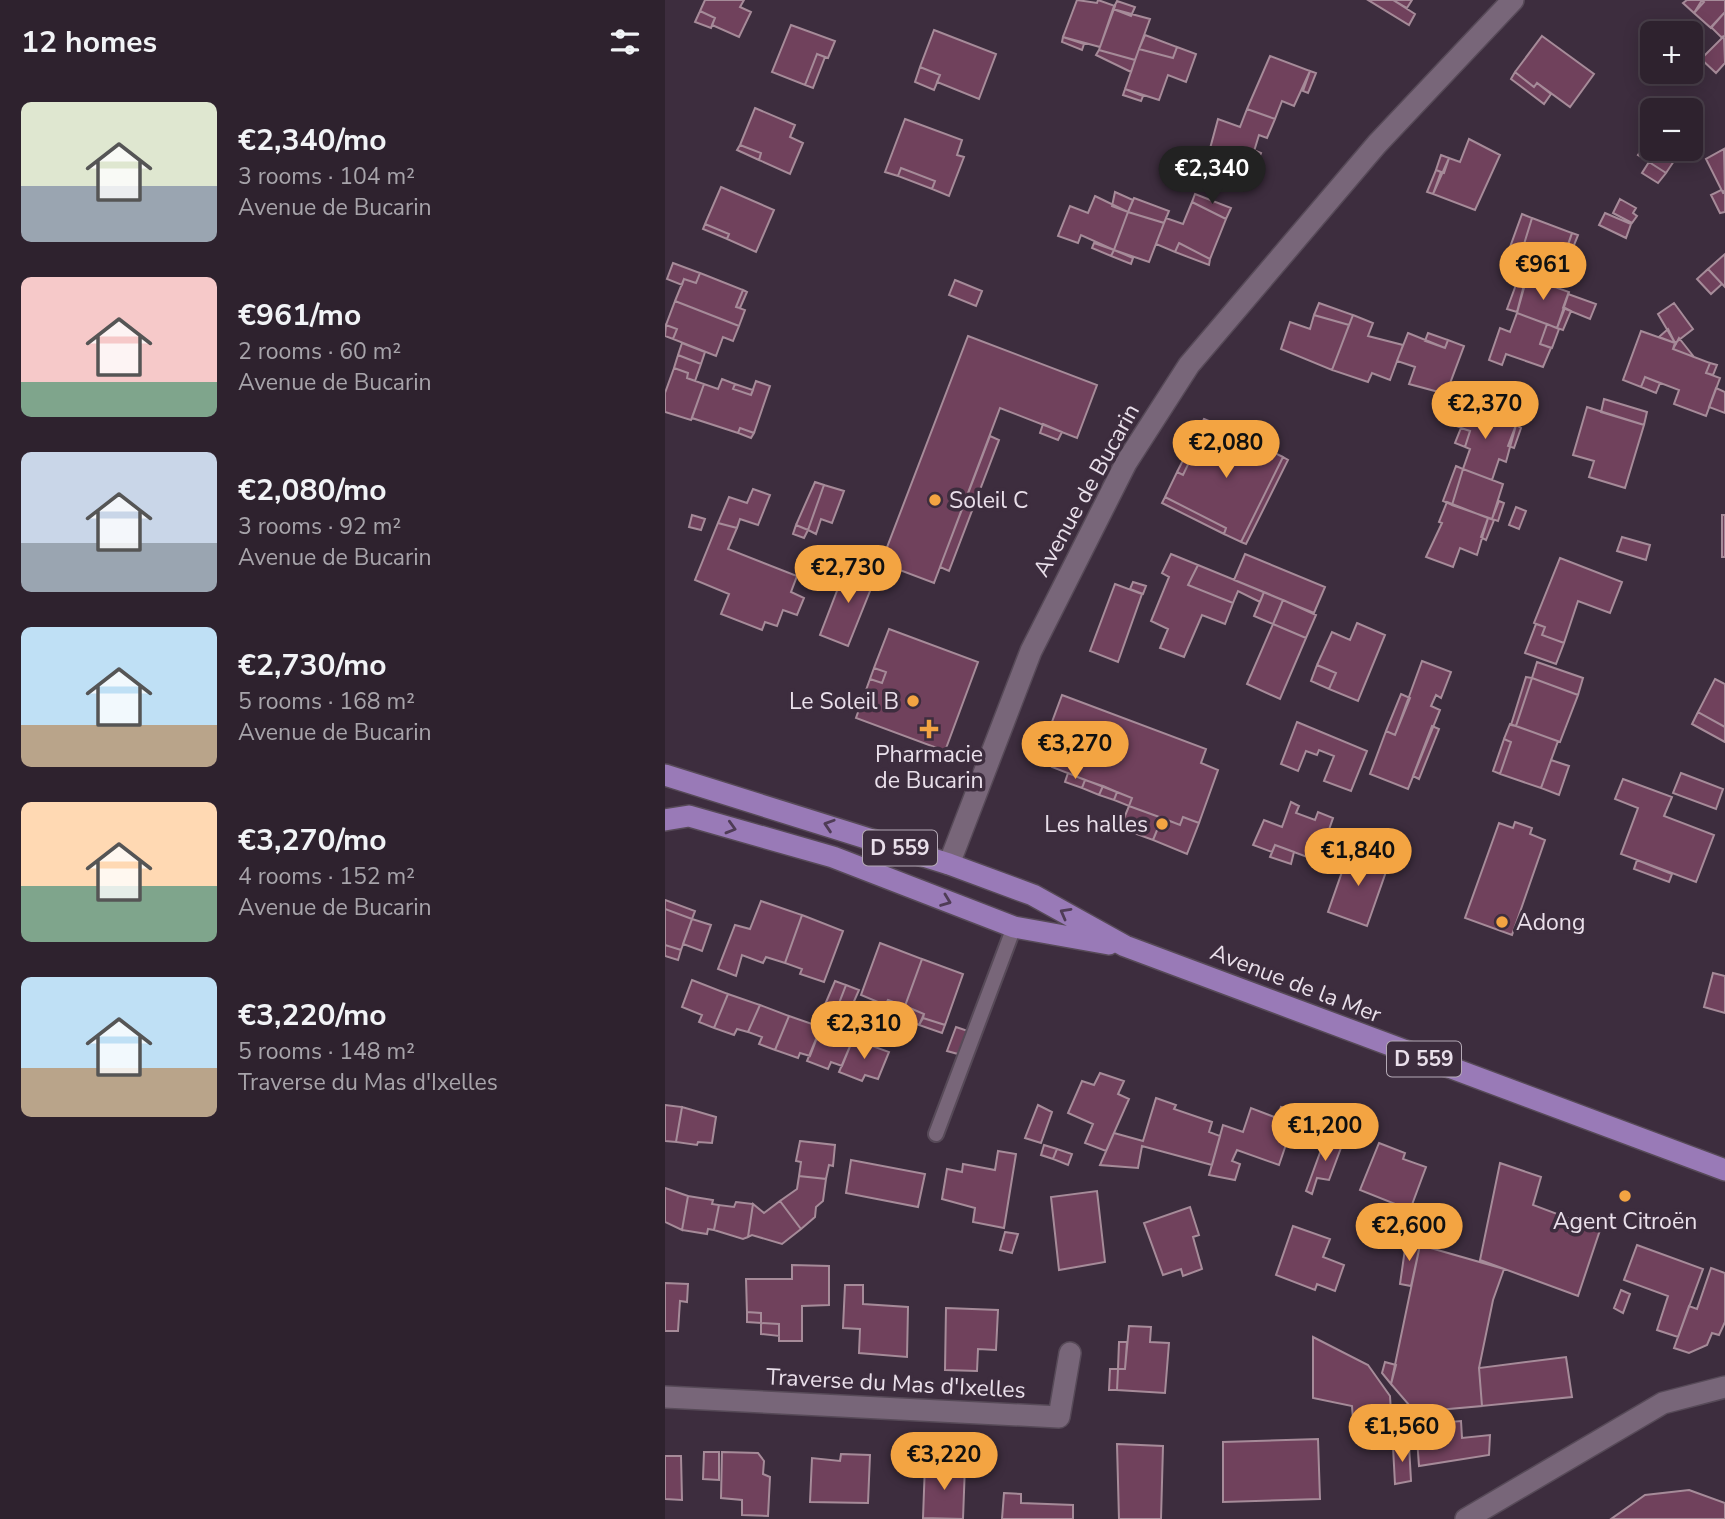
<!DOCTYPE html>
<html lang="en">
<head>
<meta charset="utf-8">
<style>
  :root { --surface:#2e222e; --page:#362a36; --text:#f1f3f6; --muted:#a7a4aa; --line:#493f4a; --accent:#f3a442 }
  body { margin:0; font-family:"Nunito Sans",sans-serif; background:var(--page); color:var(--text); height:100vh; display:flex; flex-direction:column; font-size:26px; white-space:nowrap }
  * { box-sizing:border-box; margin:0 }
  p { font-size:23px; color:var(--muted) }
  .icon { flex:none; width:38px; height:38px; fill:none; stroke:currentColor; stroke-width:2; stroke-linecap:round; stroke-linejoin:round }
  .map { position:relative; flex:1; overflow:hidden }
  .details { display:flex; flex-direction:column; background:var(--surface); width:665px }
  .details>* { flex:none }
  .buttons { position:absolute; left:975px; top:21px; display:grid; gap:14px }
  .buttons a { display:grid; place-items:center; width:63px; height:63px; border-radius:10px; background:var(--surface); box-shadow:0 4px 18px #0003,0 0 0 2px var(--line); font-size:35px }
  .price { position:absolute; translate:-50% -60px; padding:0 16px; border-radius:24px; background:var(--accent); color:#111; font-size:23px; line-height:46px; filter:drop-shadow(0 2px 4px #0008) }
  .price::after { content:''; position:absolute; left:50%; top:42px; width:21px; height:16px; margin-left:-10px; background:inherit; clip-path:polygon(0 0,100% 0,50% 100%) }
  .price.selected { background:#222; color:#fff }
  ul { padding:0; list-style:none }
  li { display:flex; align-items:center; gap:21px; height:175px; padding:0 21px }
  li span { display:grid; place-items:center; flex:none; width:196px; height:140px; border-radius:10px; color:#555 }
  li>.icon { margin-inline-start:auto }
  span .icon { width:84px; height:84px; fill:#fffc; stroke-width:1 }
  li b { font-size:30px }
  h2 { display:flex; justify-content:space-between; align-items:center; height:84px; padding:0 21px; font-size:30px }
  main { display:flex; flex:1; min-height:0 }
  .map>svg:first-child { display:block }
  .building { fill:#70415c; stroke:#a68b99; stroke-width:2 }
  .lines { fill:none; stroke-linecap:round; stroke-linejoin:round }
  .lane-casing { stroke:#574a58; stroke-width:18 }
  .street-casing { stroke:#574a58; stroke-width:24 }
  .secondary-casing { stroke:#574a58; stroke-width:24 }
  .primary-casing { stroke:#574a58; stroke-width:24 }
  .lane { stroke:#786679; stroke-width:14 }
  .street { stroke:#786679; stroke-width:21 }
  .secondary { stroke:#786679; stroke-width:21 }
  .primary { stroke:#997ab7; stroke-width:21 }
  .oneway { stroke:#4f3c56 }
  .poi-dot { fill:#f3a442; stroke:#3d2d3e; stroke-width:2.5 }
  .labels { text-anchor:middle; stroke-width:7; stroke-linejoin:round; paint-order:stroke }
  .shield { fill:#3d2d3e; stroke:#b5aab6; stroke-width:2 }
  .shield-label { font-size:21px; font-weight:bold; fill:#e9dfea }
  .street-label { font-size:23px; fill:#e9dfea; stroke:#3d2d3e }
  .poi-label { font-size:23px; fill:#e9dfea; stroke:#3d2d3e; text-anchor:start }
</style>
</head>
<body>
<main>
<section class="details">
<h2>12 homes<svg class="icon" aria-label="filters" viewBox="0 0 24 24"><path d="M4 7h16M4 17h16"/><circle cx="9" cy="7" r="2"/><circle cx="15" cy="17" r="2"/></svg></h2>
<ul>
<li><span style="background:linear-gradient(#dfe7d0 60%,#9aa5b1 0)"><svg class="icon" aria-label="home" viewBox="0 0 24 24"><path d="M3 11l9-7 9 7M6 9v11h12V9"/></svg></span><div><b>€2,340/mo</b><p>3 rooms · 104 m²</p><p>Avenue de Bucarin</p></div></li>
<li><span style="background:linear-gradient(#f6c9c9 75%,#7fa58c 0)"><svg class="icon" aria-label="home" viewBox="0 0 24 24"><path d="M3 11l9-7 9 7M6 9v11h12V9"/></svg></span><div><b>€961/mo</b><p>2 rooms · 60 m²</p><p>Avenue de Bucarin</p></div></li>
<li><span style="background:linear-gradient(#c9d6e8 65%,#9aa5b1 0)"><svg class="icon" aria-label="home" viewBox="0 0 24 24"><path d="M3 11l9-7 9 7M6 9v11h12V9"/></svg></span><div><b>€2,080/mo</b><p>3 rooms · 92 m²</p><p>Avenue de Bucarin</p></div></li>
<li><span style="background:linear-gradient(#bfe0f5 70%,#b9a48a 0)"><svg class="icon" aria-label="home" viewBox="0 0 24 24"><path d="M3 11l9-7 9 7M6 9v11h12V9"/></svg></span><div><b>€2,730/mo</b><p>5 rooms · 168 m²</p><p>Avenue de Bucarin</p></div></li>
<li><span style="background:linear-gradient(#ffd9b3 60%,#7fa58c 0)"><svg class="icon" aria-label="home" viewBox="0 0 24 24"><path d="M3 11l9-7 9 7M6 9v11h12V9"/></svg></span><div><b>€3,270/mo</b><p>4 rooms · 152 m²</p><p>Avenue de Bucarin</p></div></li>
<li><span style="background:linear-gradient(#bfe0f5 65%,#b9a48a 0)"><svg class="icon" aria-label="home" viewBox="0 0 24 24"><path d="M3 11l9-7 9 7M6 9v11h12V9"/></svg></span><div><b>€3,220/mo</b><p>5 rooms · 148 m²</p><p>Traverse du Mas d'Ixelles</p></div></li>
</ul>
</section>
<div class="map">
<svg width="1060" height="1519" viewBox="0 0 1060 1519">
  <rect width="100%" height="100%" fill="#3d2d3e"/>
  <path class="building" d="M40 0H79L75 7 86 12 74 37 47 25 50 18 35 11Z
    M412 0 432 3 433 0 450 6 435 47 398 37Z
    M703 0H728L750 14 744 25Z
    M728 0H747L742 8Z
    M1022 0H1037L1039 2 1029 13 1018 3Z
    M1037 0H1060V12L1046 28 1029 13Z
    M452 1 470 7 466 16 448 9Z
    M448 9 485 19 470 60 434 50Z
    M35 11 50 18 46 28 30 22Z
    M1060 12V36L1056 37 1046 27Z
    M126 25 170 41 163 58 152 54 140 85 107 72Z
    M269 30 331 54 314 99 272 82 275 75 255 67Z
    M480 35 512 47 508 58 474 49Z
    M877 36 929 74 905 107 872 83 869 87 850 72Z
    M1059 36 1060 63 1051 73 1036 59Z
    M398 37 419 44 417 50 397 42Z
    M512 47 531 54 521 82 503 75 494 100 460 89 474 49 508 58Z
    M434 50 470 60 466 72 431 55Z
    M152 54 160 57 148 88 140 85Z
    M605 56 645 71 629 106 617 101 610 119 582 109Z
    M255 67 275 75 269 90 250 82Z
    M645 71 651 73 643 93 638 91Z
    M850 72 869 87 872 83 886 94 879 104 846 79Z
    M460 89 478 96 476 101 458 95Z
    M90 108 130 125 125 137 138 143 125 174 94 160 96 153 75 145Z
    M582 109 610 119 602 138 594 135 583 171 543 156 553 119 575 127Z
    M240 119 297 140 292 155 299 157 284 196 267 189 270 181 236 168 233 176 220 172Z
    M987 135V149H1017L1001 173 973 155Z
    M804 139 835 155 810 210 768 194 784 158 795 162Z
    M75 145 96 153 94 160 72 150Z
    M1059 149 1060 192 1058 193 1041 159Z
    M591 151 596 153 588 173 583 171Z
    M776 155 784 158 779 173 771 170Z
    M984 162 1001 173 993 183 977 173Z
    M236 168 270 181 267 189 233 176Z
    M771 170 776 172 768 194 762 192Z
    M56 187 109 210 91 252 62 239 64 234 40 224Z
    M1056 190 1060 192V212L1055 213 1046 195Z
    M450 192 468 200 463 212 447 206Z
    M530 194 566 208 561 219 527 202Z
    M430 196 463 212 449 250 416 235 413 243 393 236 405 206 423 213Z
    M469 198 504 211 499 223 463 212Z
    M955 199 971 208 968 213 972 216 967 223 948 213Z
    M527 202 561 219 545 259 514 243 510 252 491 244 501 218 518 224Z
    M463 212 499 223 484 262 449 250Z
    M940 213 966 224 961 238 934 225Z
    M857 214 867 218 856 254 844 250Z
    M867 218 907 233 889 287 862 277 869 259 856 254Z
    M40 224 64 234 62 239 38 229Z
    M907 233 913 235 905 255 900 253Z
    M429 243 449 250 446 256 427 248Z
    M514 243 545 259 544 265 510 252Z
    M449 250 468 258 466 264 446 256Z
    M1060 254V287L1043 269Z
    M8 263 35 273 31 283 19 279 17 285 2 279Z
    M1043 269 1057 284 1046 294 1032 279Z
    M35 273 78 290 71 307 80 310 74 326 10 301 19 279 31 283Z
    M862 277 904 292 892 328 852 313Z
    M290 280 317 291 311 306 284 295Z
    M852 282 859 285 852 312 842 309Z
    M78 290 82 292 75 308 71 307Z
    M903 294 931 304 925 319 898 308Z
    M10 301 74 326 68 341 58 337 51 356 8 339 12 329 1 325Z
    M654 303 688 315 684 325 649 315Z
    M1009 303 1028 329 1010 343 993 314Z
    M900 308 906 311 898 330 892 328Z
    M852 313 882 324 875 344 886 348 878 367 841 354 837 365 824 360 835 328 845 332Z
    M649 315 684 325 667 370 616 349 625 322 645 329Z
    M688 315 708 323 703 336 738 345 725 380 707 373 703 382 667 370Z
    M882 324 894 329 887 348 875 344Z
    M1 325 12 329 8 339 0 336Z
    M1003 329 1010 343 994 337Z
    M976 331 1010 343 1008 349 1045 363 1041 373 1055 378 1041 416 1009 404 1014 390 980 377 976 387 958 380Z
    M743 333 780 348 783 340 799 346 781 394 744 384 750 367 732 361Z
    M763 333 783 340 780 348 760 341Z
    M303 336 432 385 412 438 335 408 269 583 216 563Z
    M1014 338 1029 357 1008 349Z
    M17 343 40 352 36 364 13 355Z
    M13 355 36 364 30 381 22 378 23 373 9 368Z
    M1045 363 1052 365 1048 375 1041 373Z
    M9 368 23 373 22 378 39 384 26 420 0 412V393Z
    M980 377 995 383 991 393 976 387Z
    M57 379 70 384 68 389 86 395 91 381 105 386 89 433 75 428 73 433 27 418 39 384 53 389Z
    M70 384 88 390 86 395 68 389Z
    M1051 388 1060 392V413L1044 407Z
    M939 399 982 412 979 425 936 412Z
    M799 406 851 425 841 462 834 459 827 480 798 469 805 449 800 447 805 431 791 426Z
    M922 407 979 425 960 488 924 477 929 461 908 455Z
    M539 419 544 421 518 475 512 472Z
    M544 421 618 457 576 542 559 534 561 528 500 497 512 472 518 475Z
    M378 424 397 432 393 440 375 433Z
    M851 425 856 428 849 448 843 446Z
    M75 428 89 433 86 438 73 433Z
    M796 428 805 431 800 447 790 443Z
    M325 436 334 440 284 571 275 567Z
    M618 457 623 460 581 544 576 542Z
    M791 466 798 469 787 505 778 501Z
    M798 469 838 484 827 519 787 505Z
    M150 482 159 485 143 530 131 525Z
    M159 485 179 491 167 523 156 519 151 534 143 530Z
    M88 489 105 495 93 525 75 519 72 528 53 523 64 497 82 503Z
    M500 497 561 528 559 534 497 503Z
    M834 501 839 503 833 521 827 519Z
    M782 502 823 518 812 555 795 548 788 567 761 557 777 523 774 522Z
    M851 507 861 511 854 529 844 525Z
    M27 515 40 519 36 530 24 527Z
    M1057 515H1060V557H1057Z
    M823 518 829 520 821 540 816 537Z
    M53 523 72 528 63 549 132 576 126 592 139 598 132 615 118 610 112 626 100 622 97 630 56 614 64 594 30 580Z
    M131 525 143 530 139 538 128 534Z
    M957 537 985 545 981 560 952 551Z
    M506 554 533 565 523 585 568 603 560 624 537 615 519 657 495 648 503 629 486 621 504 577 497 573Z
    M580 554 660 587 649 613 569 580Z
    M895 558 957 582 945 613 913 601 899 643 877 635 880 627 869 623Z
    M182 565 211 576 183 646 155 635Z
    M533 565 599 592 595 602 573 591 568 603 523 585Z
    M468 582 481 586 478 594 465 589Z
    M450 584 477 594 453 662 425 651Z
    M599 592 618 600 608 624 589 616Z
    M618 600 651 615 641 638 608 624Z
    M692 623 720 635 693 701 664 689 671 673 652 665 667 632 685 640Z
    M608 624 641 638 615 699 582 684Z
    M871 624 880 627 877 635 899 643 891 664 860 653Z
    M224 629 313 662 280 751 191 718 205 679 217 683 221 672 209 668Z
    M757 661 786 672 776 698 771 695 766 706 775 710 743 789 705 774 721 731 730 735Z
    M872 662 918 678 913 695 867 678Z
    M652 665 671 673 664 689 646 681Z
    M209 668 221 672 217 683 205 679Z
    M861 677 867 678 851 726 846 725Z
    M867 678 913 695 895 742 851 726Z
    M1050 679 1060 684V727L1033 712Z
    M736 694 745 698 730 735 721 731Z
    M397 695 541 749 536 763 553 770 534 823 518 817 515 825 497 818 464 806 467 798 387 767 399 736 384 730Z
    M1033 712 1060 727V742L1027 724Z
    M632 722 702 751 686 791 659 781 669 756 654 750 652 755 641 751 633 771 616 764Z
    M845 724 893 741 876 788 835 774 846 742 839 739Z
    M767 726 774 729 754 779 748 776Z
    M839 739 846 742 835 774 828 771Z
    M886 760 904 766 894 795 876 788Z
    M403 773 420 780 417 788 400 782Z
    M1016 773 1058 789 1051 809 1008 793Z
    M958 779 1007 797 999 816 1049 835 1031 882 956 854 973 808 950 799Z
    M420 780 438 786 434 795 417 788Z
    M438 786 452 792 449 800 434 795Z
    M452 792 467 798 464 806 449 800Z
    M626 802 634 806 631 813 650 820 653 812 668 818 653 861 610 845 607 852 588 845 599 820 617 827Z
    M464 806 497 818 488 840 455 828Z
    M518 817 534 823 522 854 488 840 497 818 515 825Z
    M850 822 867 828 865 834 880 840 847 935 800 918 834 823 848 828Z
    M610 845 629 852 626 864 605 857Z
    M685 849 724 863 702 926 663 912Z
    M972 860 1007 874 1004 882 969 869Z
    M0 900 30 911 27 919 0 909Z
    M96 901 137 915 120 963 101 957 98 963 77 955 71 976 53 969 70 925 85 929Z
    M0 909 27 919 16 950 0 945Z
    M137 915 178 931 159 982 135 974 137 969 120 963Z
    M27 919 46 925 37 951 18 944Z
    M215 943 257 959 240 1006 223 1000 220 1005 196 995Z
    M0 945 16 950 13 960 0 956Z
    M257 959 298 974 280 1025 258 1018 259 1014 240 1006Z
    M1048 973 1060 976V1013L1039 1007Z
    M27 980 63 994 49 1028 34 1022 37 1015 17 1007Z
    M170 981 181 985 171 1011 159 1007Z
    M181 985 194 990 183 1015 171 1011Z
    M63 994 95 1005 83 1032 72 1029 69 1035 49 1028Z
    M95 1005 124 1016 110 1050 94 1044 97 1037 83 1032Z
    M240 1006 259 1014 254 1025 235 1018Z
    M124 1016 156 1027 145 1056 135 1053 133 1058 110 1050Z
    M258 1018 280 1025 277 1033 254 1025Z
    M156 1027 188 1039 177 1066 166 1062 163 1069 142 1061Z
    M291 1027 303 1031 293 1054 282 1051Z
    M188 1039 224 1052 213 1079 200 1075 197 1081 174 1072Z
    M435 1073 459 1081 453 1094 464 1099 441 1151 420 1143 428 1124 403 1113 417 1081 429 1085Z
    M491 1098 511 1105 509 1109 547 1122 544 1132 555 1136 547 1165 477 1146 473 1168 435 1165 449 1133 478 1141Z
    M0 1105 17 1107 11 1142 0 1141Z
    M373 1105 387 1112 376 1143 360 1138Z
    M17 1107 51 1117 47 1143 33 1142 32 1145 11 1142Z
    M616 1107 632 1112 614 1165 572 1150 567 1161 575 1164 570 1180 544 1175 558 1125 578 1132 586 1108 612 1118Z
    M660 1139 677 1145 664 1180 652 1178 647 1194 641 1191Z
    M135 1141 170 1145 168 1166 164 1165 161 1179 134 1176 136 1162 131 1161Z
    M714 1143 740 1153 738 1159 761 1167 745 1210 695 1190Z
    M379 1145 392 1149 388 1159 376 1155Z
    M392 1149 407 1154 403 1165 388 1159Z
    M333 1151 351 1154 339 1228 308 1222 310 1208 277 1199 282 1169 297 1172 298 1164 330 1170Z
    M186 1160 260 1174 253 1207 181 1193Z
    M835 1163 876 1177 868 1205 935 1230 913 1296 815 1260Z
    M134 1176 161 1179 158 1201 151 1207 150 1217 136 1229 115 1201 132 1189Z
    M0 1188 23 1196 17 1230 0 1222Z
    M432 1191 440 1262 394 1270 386 1197Z
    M23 1196 48 1200 47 1204 54 1205 49 1230 43 1229 42 1234 17 1230Z
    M115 1201 136 1229 117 1244 87 1235 83 1237 88 1204 99 1213Z
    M71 1202 88 1204 83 1237 78 1239 49 1230 54 1205 69 1207Z
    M525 1207 534 1235 528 1237 537 1269 518 1276 516 1269 498 1275 479 1223Z
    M628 1226 665 1239 658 1257 679 1265 670 1291 652 1284 650 1290 611 1275Z
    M340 1232 353 1234 347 1253 335 1250Z
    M741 1242 755 1245 746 1286 735 1284Z
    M755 1245 839 1269 828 1300 814 1368 817 1406 750 1412 726 1384Z
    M972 1245 1038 1269 1013 1337 992 1330 1003 1296 959 1280Z
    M127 1265 164 1266V1305L137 1306V1341H114V1324L96 1323V1313L82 1312 81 1279H127Z
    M1046 1268 1060 1273V1322L1054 1335 1047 1333 1042 1345 1024 1353 1009 1348 1024 1306 1032 1309Z
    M0 1283 23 1284 22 1302 15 1301 13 1331H0Z
    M180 1285H198V1304L243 1307 242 1357 194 1353 195 1329 178 1328Z
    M956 1290 965 1294 958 1313 949 1308Z
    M281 1308 333 1310 331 1350 313 1349 312 1371 280 1370Z
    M82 1312 96 1313V1323L82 1322Z
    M96 1323 114 1324V1336L96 1334Z
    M464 1326 486 1327 485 1342 504 1343 500 1393 452 1390 453 1369H460Z
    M648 1337 703 1365 725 1396 727 1428 688 1420 687 1406 648 1398Z
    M454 1342H462L460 1369H453Z
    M901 1357 907 1397 817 1406 814 1368Z
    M720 1362 731 1365 726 1384 717 1373Z
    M445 1369H453L452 1390H444Z
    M796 1421 797 1438 825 1435 824 1455 754 1466 751 1425Z
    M653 1439 655 1499 558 1502V1442Z
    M452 1444 498 1446 496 1519H454Z
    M744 1445 746 1481 730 1484 728 1447Z
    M39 1452H54V1480L38 1479Z
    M57 1452 93 1453 99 1461 98 1474 105 1477 103 1516 77 1515V1500L56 1498Z
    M176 1454 205 1455 203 1503 145 1502 147 1458 175 1461Z
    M0 1456H16L17 1500 0 1499Z
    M260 1464 300 1465 298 1519 258 1518Z
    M1024 1490 1060 1503V1519H946L980 1495Z
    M339 1493 356 1494V1503L408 1505V1519H337Z"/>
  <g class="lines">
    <defs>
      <path id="lane" d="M271 1134 349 927"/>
      <path id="street" d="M0 1397 394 1417 405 1353
        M801 1519 998 1403 1060 1387"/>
      <path id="secondary" d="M284 864 366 651 461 463 524 365 712 144 848 0"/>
      <path id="primary" d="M0 775 284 864 368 895 460 946 1060 1170
        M0 820 24 816 168 857 349 927 444 944"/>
    </defs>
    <use href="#lane" class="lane-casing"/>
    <use href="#street" class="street-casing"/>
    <use href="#secondary" class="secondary-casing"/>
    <use href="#primary" class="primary-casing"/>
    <use href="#lane" class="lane"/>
    <use href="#street" class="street"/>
    <use href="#secondary" class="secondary"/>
    <use href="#primary" class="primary"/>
  </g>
  <defs><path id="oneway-chevron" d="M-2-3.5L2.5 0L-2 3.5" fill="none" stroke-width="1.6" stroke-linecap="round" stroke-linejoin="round" transform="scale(1.75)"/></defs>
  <g class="oneway">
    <use href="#oneway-chevron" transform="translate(164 825) rotate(-162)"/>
    <use href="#oneway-chevron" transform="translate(66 828) rotate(16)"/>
    <use href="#oneway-chevron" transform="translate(281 901) rotate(21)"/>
    <use href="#oneway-chevron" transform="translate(400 913) rotate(-151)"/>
  </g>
  <g class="poi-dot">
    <circle cx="270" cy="500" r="7"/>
    <circle cx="248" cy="701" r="7"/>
    <path d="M260.5 718.5h7v7h7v7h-7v7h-7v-7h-7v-7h7z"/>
    <circle cx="497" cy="824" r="7"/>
    <circle cx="837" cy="922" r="7"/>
    <circle cx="960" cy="1196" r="7"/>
  </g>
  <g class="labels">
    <g class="shield">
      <rect x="198" y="830.5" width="74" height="35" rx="5"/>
      <rect x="722" y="1041.5" width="74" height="35" rx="5"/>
    </g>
    <g class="shield-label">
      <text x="235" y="855">D 559</text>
      <text x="759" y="1066">D 559</text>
    </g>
    <g class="street-label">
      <text transform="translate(421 490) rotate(-61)" y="8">Avenue de Bucarin</text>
      <text transform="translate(631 983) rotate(21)" y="8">Avenue de la Mer</text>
      <text transform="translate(231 1383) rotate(3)" y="8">Traverse du Mas d'Ixelles</text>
    </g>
    <g class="poi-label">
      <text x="284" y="508">Soleil C</text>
      <text x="234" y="709" text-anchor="end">Le Soleil B</text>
      <text x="264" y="762" text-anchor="middle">Pharmacie<tspan x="264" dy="26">de Bucarin</tspan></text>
      <text x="483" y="832" text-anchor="end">Les halles</text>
      <text x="851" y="930">Adong</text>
      <text x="960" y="1229" text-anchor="middle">Agent Citroën</text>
    </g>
  </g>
</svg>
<div class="buttons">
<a>+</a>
<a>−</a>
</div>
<b class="price selected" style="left:547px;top:206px">€2,340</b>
<b class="price" style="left:878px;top:302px">€961</b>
<b class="price" style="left:820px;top:441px">€2,370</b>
<b class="price" style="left:561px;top:480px">€2,080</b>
<b class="price" style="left:183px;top:605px">€2,730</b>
<b class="price" style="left:410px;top:781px">€3,270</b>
<b class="price" style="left:693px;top:888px">€1,840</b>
<b class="price" style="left:199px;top:1061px">€2,310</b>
<b class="price" style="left:660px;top:1163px">€1,200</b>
<b class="price" style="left:744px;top:1263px">€2,600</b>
<b class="price" style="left:737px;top:1464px">€1,560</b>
<b class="price" style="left:279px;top:1492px">€3,220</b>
</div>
</main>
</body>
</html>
